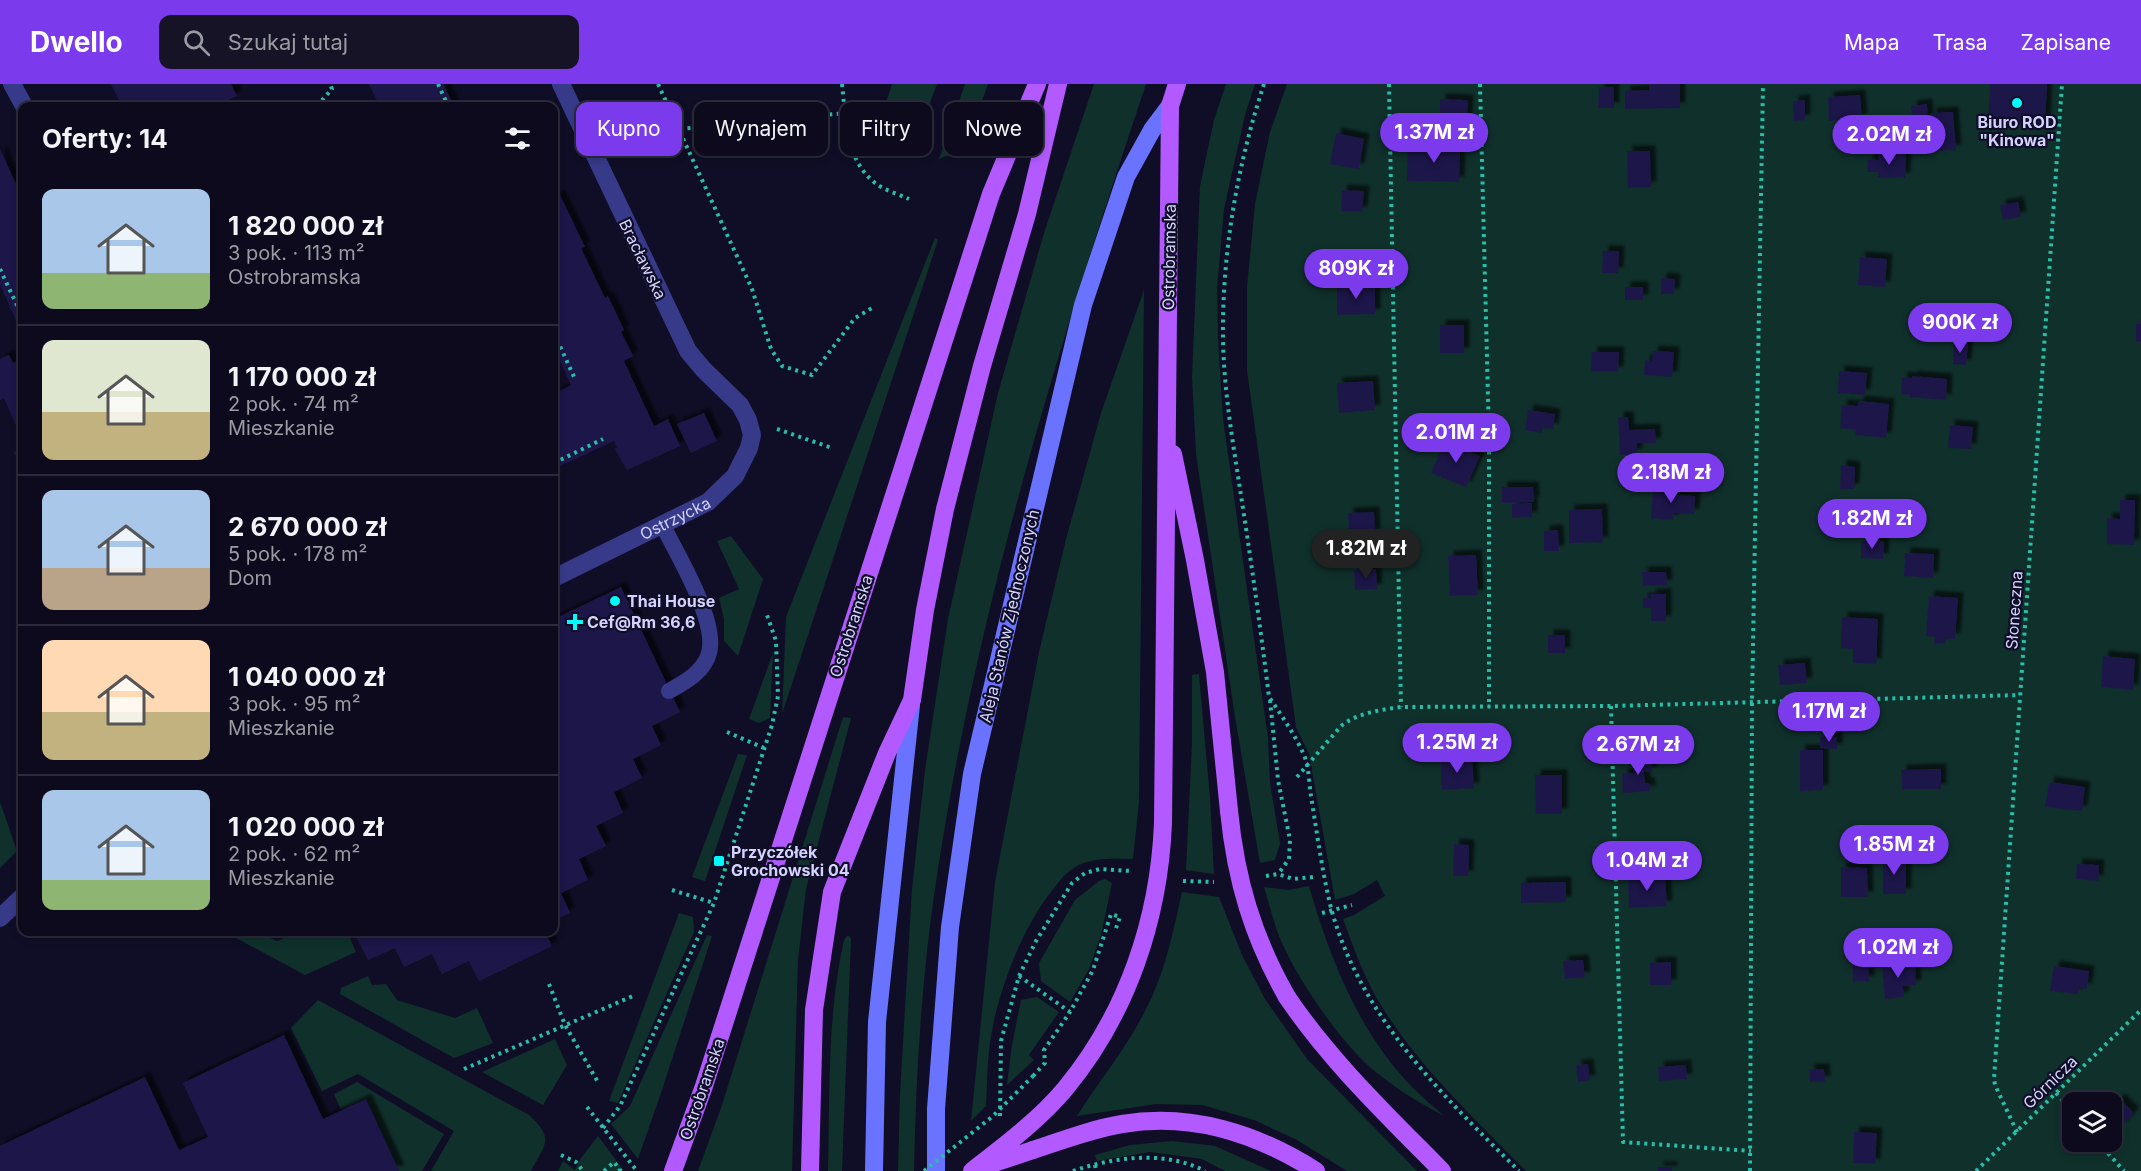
<!DOCTYPE html>
<html lang="pl">
<head>
<meta charset="utf-8">
<style>
  :root { --surface:#0c0a1c; --page:#151325; --text:#f1f3f6; --muted:#9a9aa3; --line:#2c2b3b; --accent:#7c3aed }
  body { margin:0; font-family:Inter,sans-serif; background:var(--page); color:var(--text); height:100vh; display:flex; flex-direction:column; font-size:22px; white-space:nowrap }
  * { box-sizing:border-box; margin:0 }
  p { font-size:20px; color:var(--muted) }
  .icon { flex:none; width:33px; height:33px; fill:none; stroke:currentColor; stroke-width:2; stroke-linecap:round; stroke-linejoin:round }
  .map { position:relative; flex:1; overflow:hidden }
  .drawer { position:absolute; left:18px; top:18px; width:540px; height:834px; display:flex; flex-direction:column; background:var(--surface); border-radius:12px; box-shadow:0 3px 9px #0003,0 0 0 2px var(--line) }
  .drawer>* { flex:none }
  .banner { position:absolute; left:576px; top:18px; width:570px; height:54px; display:flex; gap:12px }
  .tools { position:absolute; left:2062px; top:1008px; display:grid; gap:12px }
  .tools a { display:grid; place-items:center; width:60px; height:60px; border-radius:12px; background:var(--surface); box-shadow:0 3px 9px #0003,0 0 0 2px var(--line); font-size:30px }
  .price { position:absolute; translate:-50% -51px; padding:0 14px; border-radius:21px; background:var(--accent); color:#fff; font-size:20px; line-height:39px; filter:drop-shadow(0 2px 3px #0008) }
  .price::after { content:''; position:absolute; left:50%; top:36px; width:18px; height:14px; margin-left:-9px; background:inherit; clip-path:polygon(0 0,100% 0,50% 100%) }
  .price.on { background:#222; color:#fff }
  ul { padding:0; list-style:none }
  li { display:flex; align-items:center; gap:18px; height:150px; padding:0 24px }
  li+li { border-top:2px solid var(--line) }
  li span { display:grid; place-items:center; flex:none; width:168px; height:120px; border-radius:12px; color:#555 }
  li>.icon { margin-inline-start:auto }
  span .icon { width:72px; height:72px; fill:#fffc; stroke-width:1 }
  li b { font-size:26px }
  h2 { display:flex; justify-content:space-between; align-items:center; height:72px; padding:0 24px; font-size:26px }
  .pill { padding:0 21px; border-radius:12px; background:var(--surface); box-shadow:0 3px 9px #0003,0 0 0 2px var(--line); font-size:21px; line-height:54px }
  .pill.on { background:var(--accent); color:#fff }
  header { display:flex; align-items:center; gap:36px; box-sizing:border-box; height:84px; padding:0 30px; background:var(--accent); color:#fff }
  header strong { font-size:28px }
  nav { display:flex; gap:33px; margin-inline-start:auto; font-size:21px }
  .search { width:420px; height:54px; background:var(--page); display:flex; align-items:center; gap:15px; box-sizing:border-box; padding:0 21px; border-radius:12px; color:var(--muted); font-size:22px }
  .map>svg:first-child { display:block }
  .green { fill:#10302c; fill-rule:evenodd }
  .building { fill:#1e1948; filter:url(#shadow) }
  .lines { fill:none; stroke-linecap:round; stroke-linejoin:round }
  .path { stroke:#28bea7; stroke-width:4; stroke-dasharray:3 4.5; stroke-linecap:butt }
  .lane { stroke:#363a88; stroke-width:16 }
  .street { stroke:#363a88; stroke-width:18 }
  .secondary { stroke:#6a73ff; stroke-width:18 }
  .primary { stroke:#b25aff; stroke-width:18 }
  .path-bridge { stroke:#28bea7; stroke-width:4; stroke-dasharray:3 4.5; stroke-linecap:butt }
  .primary-bridge { stroke:#b25aff; stroke-width:18 }
  .poi-dot { fill:#00fbfe; stroke:#100e26; stroke-width:2 }
  .labels { text-anchor:middle; stroke-width:4.5; stroke-linejoin:round; paint-order:stroke }
  .poi-label { font-size:16px; font-weight:bold; fill:#d4d3ff; stroke:#100e26; text-anchor:start }
  .street-label { font-size:16px; fill:#d4d3ff; stroke:#100e26 }
</style>
</head>
<body>
<header>
<strong>Dwello</strong>
<div class="search"><svg class="icon" aria-label="search" viewBox="0 0 24 24"><circle cx="10" cy="10" r="6"/><path d="M15 15l6 6"/></svg>Szukaj tutaj</div>
<nav><a>Mapa</a><a>Trasa</a><a>Zapisane</a></nav>
</header>
<div class="map">
<svg width="2141" height="1087" viewBox="0 0 2141 1087">
  <defs>
    <filter id="shadow"><feDropShadow dx="5.5" dy="-5.5" stdDeviation="1.5" flood-color="#0009"/></filter>
  </defs>
  <rect width="100%" height="100%" fill="#100e26"/>
  <path class="green" d="M892 0H937L923 37 902 63C874 45 884 26 892 0Z
    M965 0H988L966 61 960 67 939 75Z
    M1094 0H1146C1060 257 979 517 938 785 922 885 916 986 914 1087H898L900 1011 912 805 925 686 948 535 998 309 1044 149Z
    M1226 0H1255L1245 31 1224 125 1217 205 1218 253 1223 335 1268 654 1270 699 1280 759 1275 776 1260 779 1235 633 1196 370 1192 293 1200 102 1214 36Z
    M1287 0H2141V1087H1526C1475 1035 1421 985 1382 923 1365 896 1354 865 1343 835L1354 831 1385 812 1377 796 1354 810 1335 816 1309 670 1296 643 1247 286V203L1255 120 1270 48ZM2073 1018H2112V1058H2073Z
    M935 154 938 156 782 630 786 533Z
    M1144 206 1139 717 1133 775C1115 775 1096 773 1079 781 1064 788 1057 801 1047 813 1018 853 994 918 989 967 987 985 987 1004 986 1022L971 1037 995 798 1039 568 1066 455 1101 329Z
    M731 452 763 495 738 572 724 557V535L719 514 739 505 717 457Z
    M773 569 770 634 759 639 749 635Z
    M1199 590 1210 714 1214 790 1186 786 1192 660V591Z
    M843 633 851 634 806 805 798 876 792 1087H698L722 1021Z
    M738 670 747 671 705 797 692 793Z
    M0 718 17 767 0 784Z
    M1105 795 1112 799 1101 851 1089 885 1070 918 1041 897 1039 879 1075 816 1099 797Z
    M1309 802C1330 875 1359 949 1413 1004 1423 1014 1434 1023 1444 1032 1418 1018 1393 1003 1371 984 1338 955 1295 892 1279 852 1273 836 1269 819 1264 803L1288 806Z
    M1182 808 1219 813 1242 871 1265 915 1307 975 1417 1087H1347L1297 1056 1254 1036 1202 1021 1156 1020 1077 1032C1099 997 1126 965 1145 927 1165 890 1173 848 1182 808Z
    M679 829 693 833 694 848 618 1019 609 1017Z
    M225 848H256L277 857 299 848H347L356 868 305 891Z
    M707 851 712 852 661 1009 638 1075 611 1040 630 1022Z
    M847 852H849L851 855 842 1087H828C830 1010 827 931 844 856Z
    M368 892 372 901 386 900 397 916 455 934 477 924 493 959 454 974 340 910 341 904Z
    M1037 913 1059 928 1029 971 1034 976 1007 1001 1012 961 1021 916Z
    M318 916 529 1031C555 1055 545 1060 531 1087H431L454 1047 358 990 322 1007 291 944Z
    M555 955 567 981 543 1021 482 988Z
    M357 998 444 1050 422 1087H399L366 1015 341 1026 334 1010Z
    M598 1052 624 1087H558L563 1077 575 1086 581 1074Z
    M1172 1057 1215 1062 1271 1087H1225L1202 1075 1150 1068 1097 1077 1095 1071 1130 1061Z"/>
  <path class="building" d="M111 0H231L237 12 215 22H122Z
    M369 0H443L454 22H380Z
    M1649 0H1680V24L1625 25V7L1649 6Z
    M1990 0H2047L2045 41 1988 38Z
    M1599 3H1614V24H1598Z
    M1860 11 1862 35 1829 37 1828 13Z
    M1440 15 1468 16 1467 37H1440Z
    M1805 16V36L1794 37 1793 17Z
    M1927 20 1928 37 1913 39 1911 22Z
    M1953 28 1956 66 1933 67 1931 29Z
    M1336 49 1364 55 1359 85 1330 80Z
    M1408 62 1460 63 1459 98 1407 97Z
    M0 65 17 102 22 100V250L0 200Z
    M1627 67H1650L1651 103 1628 104Z
    M1879 69 1906 70 1905 94 1878 93V88H1867L1868 75 1878 76Z
    M1342 106 1364 107 1362 128 1341 127Z
    M560 111 585 163 581 164 605 214 608 212 624 246 621 248 633 272 624 277 654 342 668 335 680 362 627 386 615 365 617 364 614 357 554 385V310L571 301 554 263V114Z
    M2018 118 2021 133 2003 136 2000 121Z
    M1603 167H1619L1618 189H1602Z
    M1860 173 1887 175 1885 203 1858 201Z
    M1661 194 1675 195 1674 210H1661Z
    M1375 200V230L1337 231V201Z
    M1625 203H1643V216H1625Z
    M2136 240H2141V258L2136 257Z
    M1440 241H1464V269H1440Z
    M1954 259 1968 260 1966 281 1953 280Z
    M1653 267 1674 268 1672 293 1644 291 1645 276 1652 277Z
    M1592 268H1619L1618 288 1591 287Z
    M9 271 13 279 22 274V355L4 314 0 316V275Z
    M1839 287 1867 289 1865 311 1838 309Z
    M1912 292 1947 295 1946 316 1910 313V311L1901 310 1902 293 1912 294Z
    M1373 297 1375 326 1339 329 1337 299Z
    M1859 317 1889 320 1886 354 1855 351 1856 346 1840 344 1842 321 1858 322Z
    M1528 326 1555 330 1553 345 1543 343 1542 349 1525 346Z
    M704 329 717 357 691 369 677 340Z
    M1618 333H1628L1629 346 1655 345 1656 359H1637V370L1620 371Z
    M1950 341 1973 343 1971 365 1948 364Z
    M1445 358 1480 372 1466 403 1431 389Z
    M22 364V386L14 368Z
    M1841 381 1855 383 1854 405H1840Z
    M1502 403H1533L1534 418 1502 419Z
    M1653 404 1677 406V411L1695 412 1694 430 1674 429 1673 436 1651 434Z
    M2120 416H2135L2134 461 2107 460V434L2120 435Z
    M1532 419V433L1512 434V420Z
    M1602 425 1603 458 1569 459V426Z
    M1374 428 1375 451 1349 452 1348 429Z
    M1558 446 1559 467H1544V447Z
    M1861 457H1884L1883 475 1861 474Z
    M1905 469 1934 470 1933 494 1904 492Z
    M1476 471 1478 511 1450 512 1448 472Z
    M1376 485 1377 505 1355 506 1354 486Z
    M1642 488H1666L1667 501 1643 502Z
    M621 503 680 628 652 642 661 661 633 675 642 694 614 708 623 729 596 742 606 762 579 775 588 796 561 809 570 829 554 836V535Z
    M1650 510H1666V537H1651V524H1643V514H1651Z
    M1929 512 1958 514 1955 555 1946 554 1945 560 1934 559 1935 553 1926 552Z
    M1842 533 1878 535 1876 580 1853 579V565L1841 564Z
    M1548 551H1565V569H1548Z
    M2103 572 2135 575 2133 606 2101 603Z
    M1805 579 1807 599 1780 601 1778 581Z
    M1820 653H1837V665L1820 664Z
    M1800 666H1823V706L1800 707Z
    M1651 670 1652 688H1644L1645 699H1649L1650 707 1623 709 1622 690 1638 689 1636 671Z
    M1472 673 1474 704 1442 706 1440 675Z
    M1941 685V705H1902L1901 686Z
    M1535 691H1562V730H1536Z
    M2049 698 2085 703 2082 727 2045 723Z
    M1454 760 1469 761 1468 792H1453Z
    M1883 774H1906V810H1883Z
    M2077 780 2099 781 2098 797 2076 795Z
    M1841 783 1867 784 1868 813H1841Z
    M1665 791 1667 822 1629 824 1628 793Z
    M1566 798V818L1521 819V799Z
    M354 848H545L552 862 479 897 469 877 442 890 432 870 404 883 395 864 368 876Z
    M1852 871H1868L1869 897 1853 898Z
    M1583 876 1585 893 1565 895 1563 877Z
    M1671 878V901H1650V879Z
    M1915 879 1916 901 1903 902 1904 913 1885 915 1882 882Z
    M2054 882 2089 887 2087 905 2079 903 2078 910 2050 907Z
    M284 951 323 1035 366 1015 399 1087H0V1062L145 993 179 1066 208 1053 183 999Z
    M1588 980 1590 996 1578 998 1576 981Z
    M1686 981 1687 995 1659 997 1658 983Z
    M1809 985H1824L1825 997 1810 998Z
    M2120 1015 2134 1029 2121 1043 2112 1034V1022Z
    M1854 1048 1877 1049 1875 1080 1853 1079Z
    M1658 1083H1672V1087H1658Z"/>
  <g class="lines">
    <path class="path" d="M438 0 448 22
      M658 0 752 205 771 265 782 282 812 291 855 234 872 224
      M842 0C846 35 845 75 875 99 884 106 898 110 909 115
      M1264 0C1237 82 1222 169 1223 255 1224 310 1234 365 1242 418 1252 483 1261 548 1269 613 1282 632 1295 651 1304 671 1309 683 1309 699 1311 712 1317 749 1322 787 1331 824 1360 932 1442 1011 1519 1087
      M1389 0 1401 623
      M1480 0 1489 353V623
      M317 22 332 5 330 0
      M699 43 709 23 722 16
      M680 45 846 29
      M0 185 22 232
      M554 249 575 295
      M777 345 832 364
      M554 379 603 355
      M1270 616 1278 696 1290 756 1289 775 1278 790
      M1611 622 1623 1058 1751 1067
      M727 648 764 664
      M1297 693 1341 642C1357 629 1380 626 1401 623L1611 622 2020 611
      M1266 792 1278 790 1293 795 1314 793
      M1183 797 1214 798
      M672 806 714 819
      M1322 829 1352 821
      M1019 892 1070 928 1093 886 1111 830 1120 833 1115 847
      M549 900 565 941 599 1000
      M464 985 633 912
      M1033 992 1045 979 1044 966 1070 928
      M2056 1009 2073 1029
      M587 1023 637 1087
      M1000 1032 1001 957 1019 892 1036 857 1072 799 1085 789 1100 785 1131 787
      M603 1044 620 1022 714 819 772 641 778 612 776 557 767 531
      M2017 1048 1995 1001 1994 995 2062 0
      M2098 1058 2124 1087
      M561 1071 576 1078 583 1087
      M1095 1081 1096 1087
      M604 1087 614 1078 620 1086 618 1087
      M1073 1087C1114 1073 1165 1066 1205 1087
      M1750 1087 1752 618 1763 0
      M1976 1087 2141 926"/>
    <path class="lane" d="M662 440C677 470 718 537 709 569 704 588 685 598 669 607"/>
    <g class="street">
      <path d="M12 0 24 22"/>
      <path id="s1" d="M554 494 708 418 735 392 749 364 752 351 748 336 740 321 703 285 688 267 561 0"/>
      <path d="M0 834 22 813"/>
    </g>
    <path class="secondary" d="M874 1087 877 938 911 621
      M936 1087V1025L950 843 972 690 1083 221 1126 93 1152 46 1170 22"/>
    <path class="primary" d="M1173 370 1195 476 1215 588 1229 727
      M1163 739 1170 22 1177 0
      M1287 913C1331 978 1387 1031 1442 1087
      M1033 1066C1063 1056 1092 1045 1122 1040 1191 1028 1258 1050 1316 1087
      M673 1087 704 1002 991 110 1037 0
      M810 1087 814 926 832 808 887 669 912 616 925 526 945 425 982 282 1027 130 1058 0"/>
    <path class="path-bridge" d="M924 1087 993 1032 1033 992"/>
    <path class="primary-bridge" d="M1229 727C1236 797 1253 853 1287 913
      M988 1081 1033 1066
      M972 1087C1004 1062 1039 1036 1065 1005 1127 930 1159 836 1163 739"/>
  </g>
  <g class="poi-dot">
    <circle cx="2017" cy="19" r="6"/>
    <circle cx="615" cy="517" r="6"/>
    <path d="M572 529h6v6h6v6h-6v6h-6v-6h-6v-6h6z"/>
    <rect x="713" y="771" width="12" height="12" rx="3"/>
  </g>
  <g class="labels">
    <g class="poi-label">
      <text x="2017" y="44" text-anchor="middle">Biuro ROD<tspan x="2017" dy="18">"Kinowa"</tspan></text>
      <text x="627" y="523">Thai House</text>
      <text x="587" y="544">Cef@Rm 36,6</text>
      <text x="731" y="774">Przyczółek<tspan x="731" dy="18">Grochowski 04</tspan></text>
    </g>
    <g class="street-label">
      <text transform="translate(1169 173) rotate(-89)" y="6">Ostrobramska</text>
      <text transform="translate(643 175) rotate(64)" y="6">Bracławska</text>
      <text dy="6" stroke="none"><textPath href="#s1" startOffset="135">Ostrzycka</textPath></text>
      <text transform="translate(2014 526) rotate(-86)" y="6">Słoneczna</text>
      <text transform="translate(1009 532) rotate(-77)" y="6">Aleja Stanów Zjednoczonych</text>
      <text transform="translate(851 542) rotate(-72)" y="6">Ostrobramska</text>
      <text transform="translate(2050 998) rotate(-44)" y="6">Górnicza</text>
      <text transform="translate(702 1005) rotate(-71)" y="6">Ostrobramska</text>
    </g>
  </g>
</svg>
<div class="tools">
<a><svg class="icon" aria-label="layers" viewBox="0 0 24 24"><path d="M12 4l9 5-9 5-9-5zM3 14l9 5 9-5"/></svg></a>
</div>
<b class="price" style="left:1434px;top:80px">1.37M zł</b>
<b class="price" style="left:1889px;top:82px">2.02M zł</b>
<b class="price" style="left:1356px;top:216px">809K zł</b>
<b class="price" style="left:1960px;top:270px">900K zł</b>
<b class="price" style="left:1456px;top:380px">2.01M zł</b>
<b class="price" style="left:1671px;top:420px">2.18M zł</b>
<b class="price" style="left:1872px;top:466px">1.82M zł</b>
<b class="price on" style="left:1366px;top:496px">1.82M zł</b>
<b class="price" style="left:1829px;top:659px">1.17M zł</b>
<b class="price" style="left:1457px;top:690px">1.25M zł</b>
<b class="price" style="left:1638px;top:692px">2.67M zł</b>
<b class="price" style="left:1894px;top:792px">1.85M zł</b>
<b class="price" style="left:1647px;top:808px">1.04M zł</b>
<b class="price" style="left:1898px;top:895px">1.02M zł</b>
<div class="banner">
<a class="pill on">Kupno</a>
<a class="pill">Wynajem</a>
<a class="pill">Filtry</a>
<a class="pill">Nowe</a>
</div>
<section class="drawer">
<h2>Oferty: 14<svg class="icon" aria-label="filters" viewBox="0 0 24 24"><path d="M4 7h16M4 17h16"/><circle cx="9" cy="7" r="2"/><circle cx="15" cy="17" r="2"/></svg></h2>
<ul>
<li><span style="background:linear-gradient(#a9c7e8 70%,#8fb573 0)"><svg class="icon" aria-label="home" viewBox="0 0 24 24"><path d="M3 11l9-7 9 7M6 9v11h12V9"/></svg></span><div><b>1 820 000 zł</b><p>3 pok. · 113 m²</p><p>Ostrobramska</p></div></li>
<li><span style="background:linear-gradient(#dfe7d0 60%,#c2b280 0)"><svg class="icon" aria-label="home" viewBox="0 0 24 24"><path d="M3 11l9-7 9 7M6 9v11h12V9"/></svg></span><div><b>1 170 000 zł</b><p>2 pok. · 74 m²</p><p>Mieszkanie</p></div></li>
<li><span style="background:linear-gradient(#a9c7e8 65%,#b9a48a 0)"><svg class="icon" aria-label="home" viewBox="0 0 24 24"><path d="M3 11l9-7 9 7M6 9v11h12V9"/></svg></span><div><b>2 670 000 zł</b><p>5 pok. · 178 m²</p><p>Dom</p></div></li>
<li><span style="background:linear-gradient(#ffd9b3 60%,#c2b280 0)"><svg class="icon" aria-label="home" viewBox="0 0 24 24"><path d="M3 11l9-7 9 7M6 9v11h12V9"/></svg></span><div><b>1 040 000 zł</b><p>3 pok. · 95 m²</p><p>Mieszkanie</p></div></li>
<li><span style="background:linear-gradient(#a9c7e8 75%,#8fb573 0)"><svg class="icon" aria-label="home" viewBox="0 0 24 24"><path d="M3 11l9-7 9 7M6 9v11h12V9"/></svg></span><div><b>1 020 000 zł</b><p>2 pok. · 62 m²</p><p>Mieszkanie</p></div></li>
</ul>
</section>
</div>
</body>
</html>
